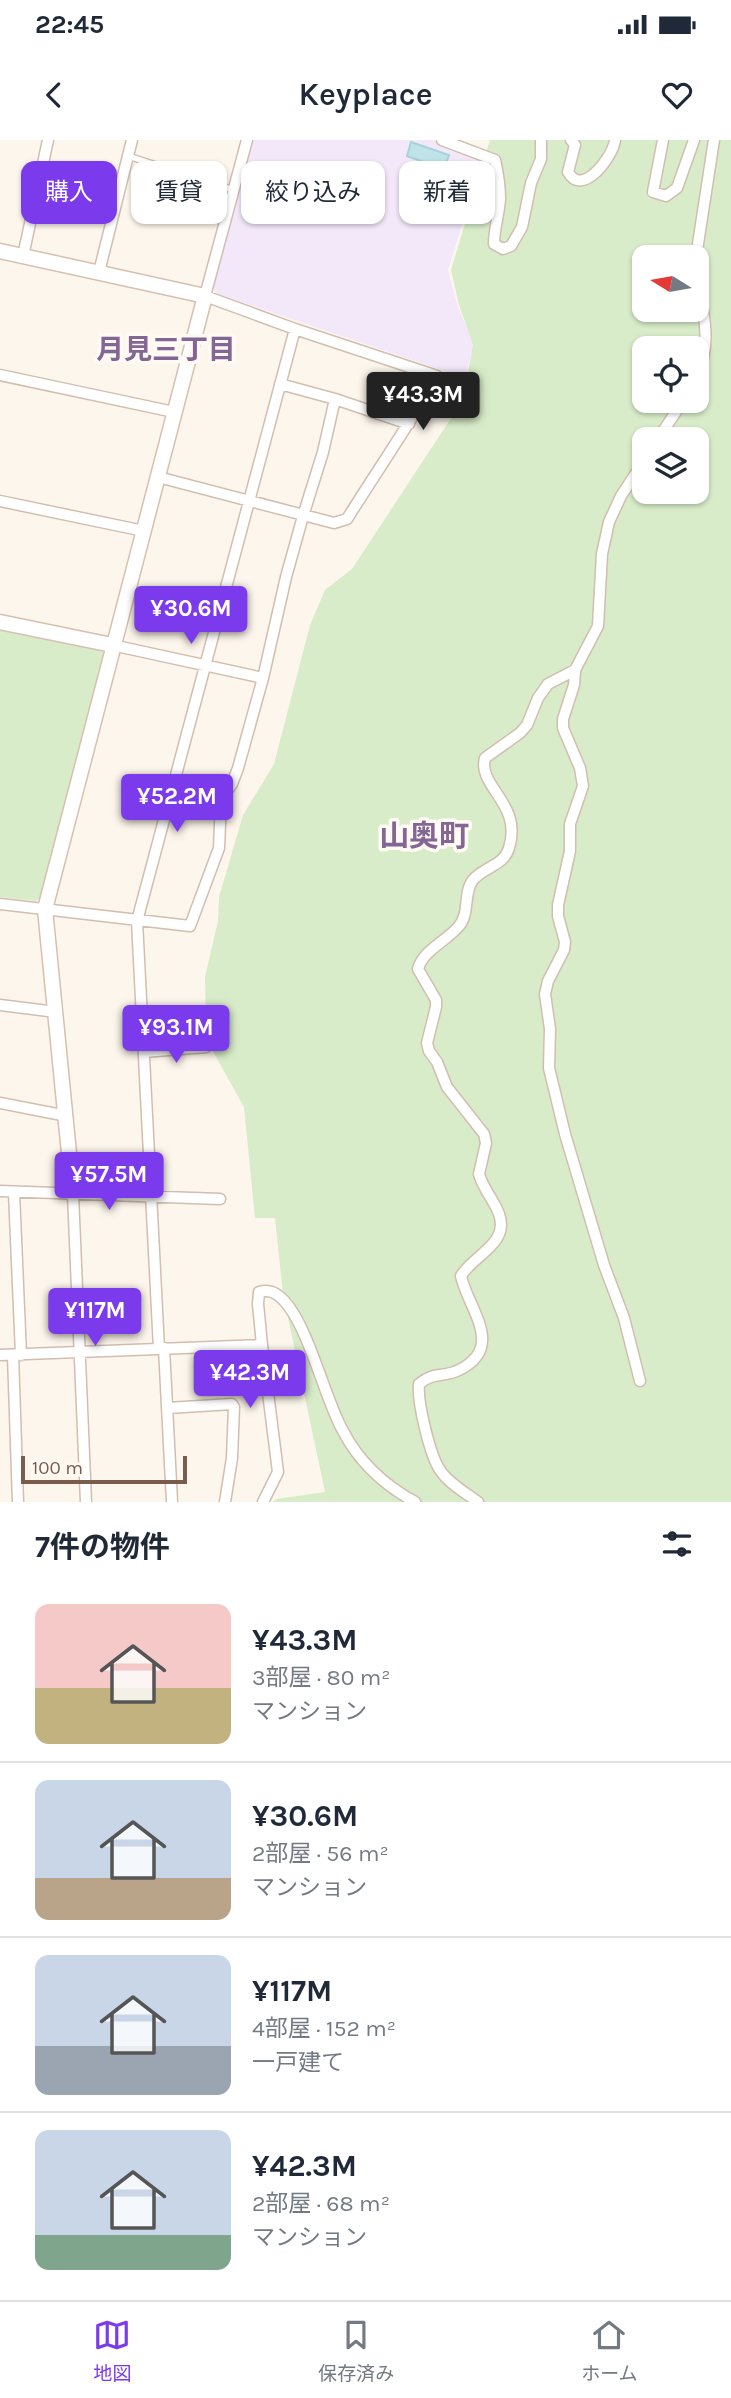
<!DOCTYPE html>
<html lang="ja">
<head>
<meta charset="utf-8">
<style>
  :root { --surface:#fff; --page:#f6f6f7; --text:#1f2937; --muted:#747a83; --line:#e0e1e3; --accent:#7c3aed }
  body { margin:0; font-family:Karla,"Noto Sans JP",sans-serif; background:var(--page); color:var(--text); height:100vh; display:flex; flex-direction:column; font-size:26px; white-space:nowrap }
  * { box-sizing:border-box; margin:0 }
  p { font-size:23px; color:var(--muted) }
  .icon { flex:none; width:38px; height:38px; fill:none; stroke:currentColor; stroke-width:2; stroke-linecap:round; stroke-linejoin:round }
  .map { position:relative; height:1362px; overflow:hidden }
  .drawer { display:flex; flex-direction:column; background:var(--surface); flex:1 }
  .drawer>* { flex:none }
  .guide { position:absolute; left:21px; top:21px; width:690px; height:63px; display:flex; gap:14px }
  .needle { width:46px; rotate:281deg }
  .tools { position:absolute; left:632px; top:105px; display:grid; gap:14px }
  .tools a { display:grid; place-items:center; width:77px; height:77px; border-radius:14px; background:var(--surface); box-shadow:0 2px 5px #0004; font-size:35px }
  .scale { position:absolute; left:21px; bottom:18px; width:166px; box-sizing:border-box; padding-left:7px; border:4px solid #7a5c4d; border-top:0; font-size:19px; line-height:24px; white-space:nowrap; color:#7a5c4d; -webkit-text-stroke:5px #fffaf3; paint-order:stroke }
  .price { position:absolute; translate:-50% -60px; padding:0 16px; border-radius:7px; background:var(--accent); color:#fff; font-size:23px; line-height:46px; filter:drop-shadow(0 2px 4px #0008) }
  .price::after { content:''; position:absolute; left:50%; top:42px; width:21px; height:16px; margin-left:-10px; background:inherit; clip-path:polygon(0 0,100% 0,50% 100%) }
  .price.current { background:#222; color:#fff }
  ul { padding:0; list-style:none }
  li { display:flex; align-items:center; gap:21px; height:175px; padding:0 35px }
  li+li { border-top:2px solid var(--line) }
  li span { display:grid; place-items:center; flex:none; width:196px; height:140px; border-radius:14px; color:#555 }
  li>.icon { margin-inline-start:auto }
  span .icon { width:84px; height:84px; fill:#fffc; stroke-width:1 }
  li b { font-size:30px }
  h2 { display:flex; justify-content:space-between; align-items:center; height:84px; padding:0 35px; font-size:30px }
  .chip { padding:0 24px; border-radius:14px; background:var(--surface); box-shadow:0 2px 5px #0004; font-size:24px; line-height:63px }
  .chip.current { background:var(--accent); color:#fff }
  .status { display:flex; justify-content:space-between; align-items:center; height:49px; padding:0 35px; background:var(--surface); direction:ltr }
  .status svg { height:19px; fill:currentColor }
  header { display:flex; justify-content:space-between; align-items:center; height:91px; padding:0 35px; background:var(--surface); font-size:32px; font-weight:600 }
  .tabs { display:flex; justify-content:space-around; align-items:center; height:98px; border-top:2px solid var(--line); background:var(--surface); font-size:19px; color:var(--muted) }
  .tabs a { display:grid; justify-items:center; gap:4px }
  .tabs .current { color:var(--accent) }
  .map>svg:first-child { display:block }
  .education { fill:#f3e8fa }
  .green { fill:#d8ecc9; fill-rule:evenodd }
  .water { fill:#bfe3e8; stroke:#a5d3da; stroke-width:2 }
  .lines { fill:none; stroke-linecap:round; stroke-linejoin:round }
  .lane-casing { stroke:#d1beb0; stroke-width:8 }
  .street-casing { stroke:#d1beb0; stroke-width:13 }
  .secondary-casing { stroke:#d6c0b0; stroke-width:17 }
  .lane { stroke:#fff; stroke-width:5 }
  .street { stroke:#fff; stroke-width:10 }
  .secondary { stroke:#fff; stroke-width:14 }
  .labels { text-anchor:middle; stroke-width:7; stroke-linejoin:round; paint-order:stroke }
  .neighbourhood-label { font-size:28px; font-weight:bold; fill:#846695; stroke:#fffaf3 }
  .quarter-label { font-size:30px; font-weight:bold; fill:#846695; stroke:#fffaf3 }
</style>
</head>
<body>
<div class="status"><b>22:45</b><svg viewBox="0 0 49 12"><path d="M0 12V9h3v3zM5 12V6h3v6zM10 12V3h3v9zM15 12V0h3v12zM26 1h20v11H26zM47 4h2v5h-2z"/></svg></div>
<header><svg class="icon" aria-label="back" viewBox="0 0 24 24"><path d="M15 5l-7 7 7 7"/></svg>Keyplace<svg class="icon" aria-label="heart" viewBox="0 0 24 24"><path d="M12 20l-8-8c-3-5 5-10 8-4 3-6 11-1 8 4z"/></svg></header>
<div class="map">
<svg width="731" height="1362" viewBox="0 0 731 1362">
  <rect width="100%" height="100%" fill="#fdf6ec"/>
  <path class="education" d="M253 0H432L482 19 448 130 458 167 474 205 465 238 218 154 213 147Z"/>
  <path class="green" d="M490 0H731V1362H273L276 1359 325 1352 283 1154 275 1078H255L244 967 211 908 206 887 205 837 218 781 219 757 243 675 274 624 310 485 325 450 352 429 463 260 473 205 459 165 451 130ZM644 117H696V170H644ZM644 208H696V261H644ZM644 299H696V352H644Z
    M0 488 101 509 104 515 40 758 36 761 0 757Z"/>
  <path class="water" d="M411 2 449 15 444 29 407 16Z"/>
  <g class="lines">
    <defs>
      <path id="lane" d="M128 16 234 50"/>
      <path id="street" d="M442 0 495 20C498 33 500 46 500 59 499 75 494 88 494 104L503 109 511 106 522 87 531 43 541 19V0
        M571 0 575 5 568 32C582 58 613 17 615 0
        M663 0 653 52 666 56 677 48 694 0
        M23 116 48 0
        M696 117 714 0
        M99 132 132 0
        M696 133C702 166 714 205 696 237
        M0 235 174 272
        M280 244 335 259 409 284
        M658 299 683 261
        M158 337 334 383 347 379C377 331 409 285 437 236L295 189 205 156 247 0
        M0 361 144 391
        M112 505 263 538
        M0 764 190 786 219 708 221 659 232 644 238 628 263 538 286 437 303 376 323 312 335 259
        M0 865 56 872
        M144 912 206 907
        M0 963 67 976
        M0 1051 220 1059
        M14 1052 21 1215
        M73 1054 86 1362
        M262 1205 258 1164 259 1152C266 1150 273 1151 279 1156 307 1178 324 1258 343 1291 359 1322 384 1345 415 1362
        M164 1208 172 1362
        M159 1209 137 781 295 189
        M0 1215 262 1205 278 1332 263 1362
        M13 1215 18 1362
        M640 1241 624 1178 604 1125 565 994 549 928 550 889 545 854 548 841 564 810 565 802 558 776V765L570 711V684L583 646 580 628 563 588V579L574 545 575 530 598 486 602 414 609 382 621 356 644 321
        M168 1268 232 1264 234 1267 232 1318 225 1362
        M478 1362C466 1353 448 1343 440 1330 430 1316 417 1261 419 1244 434 1231 443 1238 459 1230 506 1207 468 1169 461 1136 473 1115 510 1104 499 1074 494 1060 483 1049 479 1034L486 1003 484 994 447 947 437 922 429 911 427 903 436 867V860L418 829C423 810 447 801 459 786 470 774 463 752 473 740 483 727 504 726 509 708 523 663 477 647 485 618L520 593 527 585 538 558 548 544 575 530"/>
      <path id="secondary" d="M0 111 205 156 45 769 73 1054
        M0 482 112 505"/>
    </defs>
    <use href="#lane" class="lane-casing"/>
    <use href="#street" class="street-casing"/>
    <use href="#secondary" class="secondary-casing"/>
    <use href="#lane" class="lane"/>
    <use href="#street" class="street"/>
    <use href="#secondary" class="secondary"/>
  </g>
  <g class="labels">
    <g class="neighbourhood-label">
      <text x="166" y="219">月見三丁目</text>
    </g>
    <g class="quarter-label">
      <text x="424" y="706">山奥町</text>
    </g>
  </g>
</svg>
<div class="tools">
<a><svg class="needle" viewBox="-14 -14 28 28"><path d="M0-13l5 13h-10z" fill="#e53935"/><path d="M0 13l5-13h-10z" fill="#747a83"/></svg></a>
<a><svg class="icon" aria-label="locate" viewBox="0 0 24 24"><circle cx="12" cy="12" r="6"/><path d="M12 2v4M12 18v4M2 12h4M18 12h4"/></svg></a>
<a><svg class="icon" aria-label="layers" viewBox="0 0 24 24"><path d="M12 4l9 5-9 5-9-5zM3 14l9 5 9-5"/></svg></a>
</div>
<div class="scale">100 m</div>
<b class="price current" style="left:423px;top:292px">¥43.3M</b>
<b class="price" style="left:191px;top:506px">¥30.6M</b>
<b class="price" style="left:177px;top:694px">¥52.2M</b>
<b class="price" style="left:176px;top:925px">¥93.1M</b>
<b class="price" style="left:109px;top:1072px">¥57.5M</b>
<b class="price" style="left:95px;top:1208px">¥117M</b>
<b class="price" style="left:250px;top:1270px">¥42.3M</b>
<div class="guide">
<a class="chip current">購入</a>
<a class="chip">賃貸</a>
<a class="chip">絞り込み</a>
<a class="chip">新着</a>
</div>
</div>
<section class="drawer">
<h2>7件の物件<svg class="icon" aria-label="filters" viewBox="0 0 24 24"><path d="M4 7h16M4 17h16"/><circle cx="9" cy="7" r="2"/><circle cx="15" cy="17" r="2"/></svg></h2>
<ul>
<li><span style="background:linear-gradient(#f6c9c9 60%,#c2b280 0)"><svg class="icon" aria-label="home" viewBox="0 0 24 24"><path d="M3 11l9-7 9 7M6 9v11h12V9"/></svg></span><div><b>¥43.3M</b><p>3部屋 · 80 m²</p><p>マンション</p></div></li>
<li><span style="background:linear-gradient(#c9d6e8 70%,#b9a48a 0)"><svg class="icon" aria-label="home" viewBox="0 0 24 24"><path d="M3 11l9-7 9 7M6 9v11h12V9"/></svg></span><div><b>¥30.6M</b><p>2部屋 · 56 m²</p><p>マンション</p></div></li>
<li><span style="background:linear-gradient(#c9d6e8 65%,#9aa5b1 0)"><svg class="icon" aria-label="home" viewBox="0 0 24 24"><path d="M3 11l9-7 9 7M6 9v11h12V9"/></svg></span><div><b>¥117M</b><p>4部屋 · 152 m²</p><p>一戸建て</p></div></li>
<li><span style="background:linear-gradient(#c9d6e8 75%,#7fa58c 0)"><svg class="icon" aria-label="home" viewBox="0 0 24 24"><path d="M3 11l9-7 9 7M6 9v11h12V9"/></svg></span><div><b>¥42.3M</b><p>2部屋 · 68 m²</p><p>マンション</p></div></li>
</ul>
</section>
<nav class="tabs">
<a class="current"><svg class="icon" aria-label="map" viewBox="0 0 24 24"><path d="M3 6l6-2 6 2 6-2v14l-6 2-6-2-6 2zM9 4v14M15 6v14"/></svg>地図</a>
<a><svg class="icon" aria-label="saved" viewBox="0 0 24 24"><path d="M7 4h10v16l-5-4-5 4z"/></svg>保存済み</a>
<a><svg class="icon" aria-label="home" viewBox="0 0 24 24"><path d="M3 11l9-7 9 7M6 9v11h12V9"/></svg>ホーム</a>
</nav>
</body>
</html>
